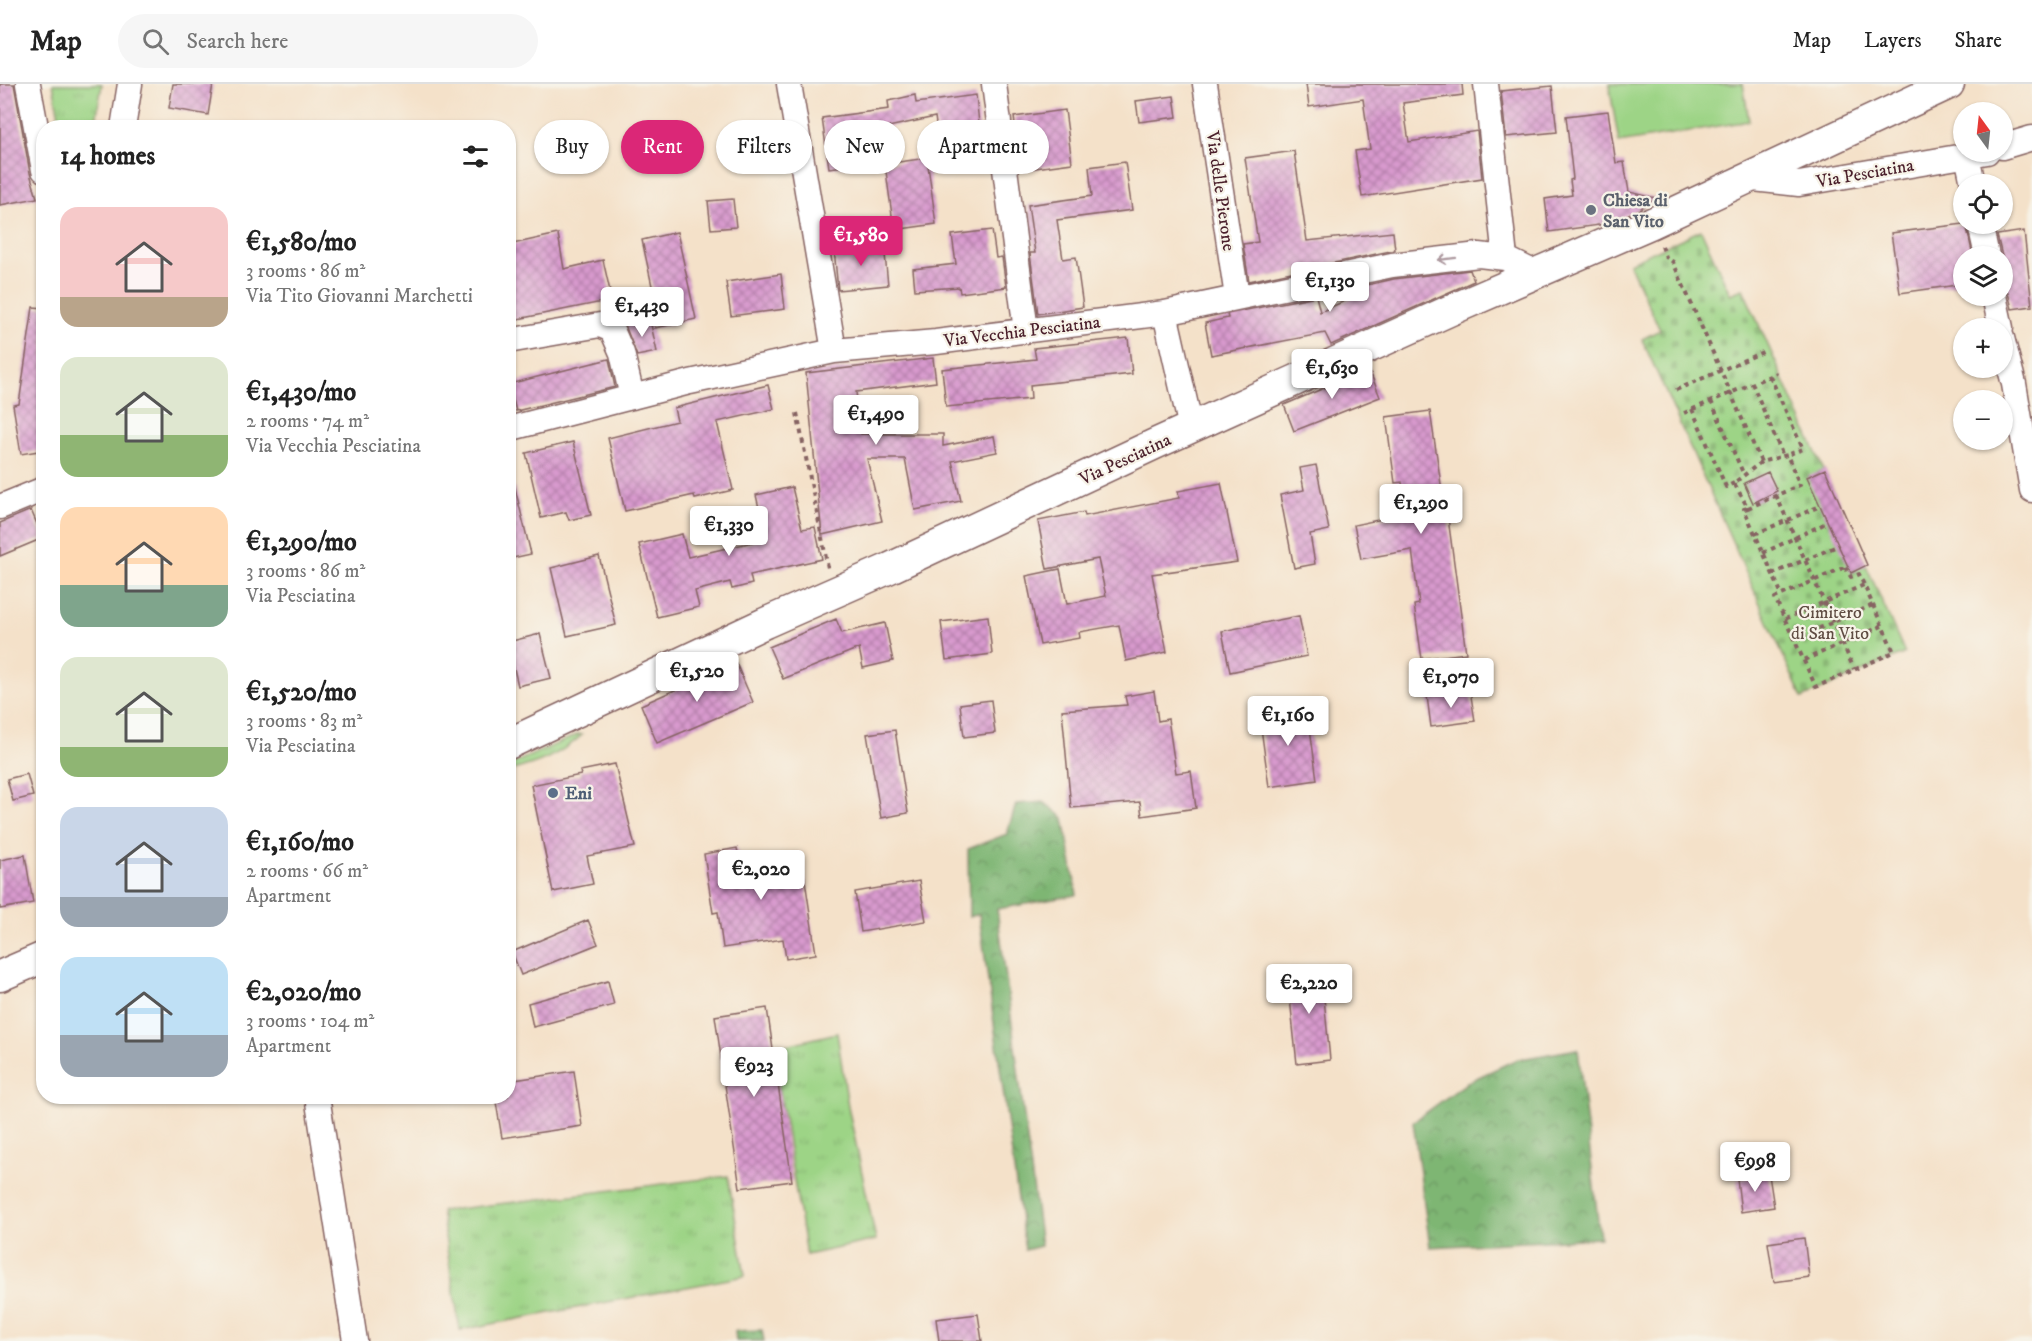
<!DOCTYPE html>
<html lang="en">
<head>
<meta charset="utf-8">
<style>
  :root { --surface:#fff; --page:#f6f6f6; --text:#222; --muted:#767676; --line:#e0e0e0; --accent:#db2777 }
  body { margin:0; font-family:"IM FELL DW Pica",serif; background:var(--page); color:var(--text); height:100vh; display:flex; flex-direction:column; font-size:22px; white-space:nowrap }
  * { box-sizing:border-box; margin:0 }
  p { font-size:20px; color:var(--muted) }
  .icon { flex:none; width:33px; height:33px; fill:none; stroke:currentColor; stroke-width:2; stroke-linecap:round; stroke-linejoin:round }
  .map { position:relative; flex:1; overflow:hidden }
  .panel { position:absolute; left:36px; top:36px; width:480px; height:984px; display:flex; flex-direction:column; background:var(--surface); border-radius:24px; box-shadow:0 2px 4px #0004 }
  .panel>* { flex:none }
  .banner { position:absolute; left:534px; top:36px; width:570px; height:54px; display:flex; gap:12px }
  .needle { width:39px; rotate:345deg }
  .tools { position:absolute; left:1953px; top:18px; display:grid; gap:12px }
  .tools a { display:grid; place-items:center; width:60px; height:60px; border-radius:50%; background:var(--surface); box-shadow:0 2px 4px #0004; font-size:30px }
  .price { position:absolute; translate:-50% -51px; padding:0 14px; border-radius:6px; background:#fff; color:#222; font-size:20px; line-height:39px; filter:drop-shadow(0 2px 3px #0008) }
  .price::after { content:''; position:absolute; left:50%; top:36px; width:18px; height:14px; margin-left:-9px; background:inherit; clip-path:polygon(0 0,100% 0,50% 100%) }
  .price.on { background:var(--accent); color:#fff }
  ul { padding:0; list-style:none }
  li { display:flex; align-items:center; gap:18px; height:150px; padding:0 24px }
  li span { display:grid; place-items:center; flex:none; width:168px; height:120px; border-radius:18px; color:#555 }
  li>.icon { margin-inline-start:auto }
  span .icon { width:72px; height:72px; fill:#fffc; stroke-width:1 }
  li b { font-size:26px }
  h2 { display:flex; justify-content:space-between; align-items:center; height:72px; padding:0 24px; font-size:26px }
  .pill { padding:0 21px; border-radius:27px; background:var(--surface); box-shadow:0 2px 4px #0004; font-size:21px; line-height:54px }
  .pill.on { background:var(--accent); color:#fff }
  header { display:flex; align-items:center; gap:36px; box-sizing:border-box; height:84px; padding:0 30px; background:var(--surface); border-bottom:2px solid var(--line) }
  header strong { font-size:28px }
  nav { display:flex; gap:33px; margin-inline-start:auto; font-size:21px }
  .search { width:420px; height:54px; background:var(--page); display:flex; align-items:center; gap:15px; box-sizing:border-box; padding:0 21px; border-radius:33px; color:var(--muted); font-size:22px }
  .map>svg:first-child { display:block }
  .grass { fill:url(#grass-tufts); stroke:#747a58; stroke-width:1.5 }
  .forest { fill:url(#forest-crowns); stroke:#646a4f; stroke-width:1.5 }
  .cemetery { fill:url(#cemetery-stones); stroke:#747a58; stroke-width:1.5 }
  .pitch { fill:#9dd486; stroke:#747a58; stroke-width:1.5 }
  .building { fill:url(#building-cross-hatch) }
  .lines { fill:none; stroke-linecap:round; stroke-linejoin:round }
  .minor-casing { stroke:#866362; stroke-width:27 }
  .major-casing { stroke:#866362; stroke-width:33 }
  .path { stroke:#866362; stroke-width:4; stroke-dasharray:4.5 4.5; stroke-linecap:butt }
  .minor { stroke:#fff; stroke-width:24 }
  .major { stroke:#fff; stroke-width:30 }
  .oneway { stroke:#ae9aa0 }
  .worship-dot { fill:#6b7280; stroke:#f7f3e8; stroke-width:2 }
  .service-dot { fill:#5c6f8a; stroke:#f7f3e8; stroke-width:2 }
  .labels { text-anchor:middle; stroke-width:4.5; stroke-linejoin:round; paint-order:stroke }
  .street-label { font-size:18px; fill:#4a1f2b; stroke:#f7f3e8 }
  .worship-label { font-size:18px; font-weight:bold; fill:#5b616d; stroke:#f7f3e8; text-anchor:start }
  .park-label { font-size:18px; fill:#5f4c42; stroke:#f7f3e8 }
  .service-label { font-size:18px; font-weight:bold; fill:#4e5e75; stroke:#f7f3e8; text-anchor:start }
</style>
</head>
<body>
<header>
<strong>Map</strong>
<div class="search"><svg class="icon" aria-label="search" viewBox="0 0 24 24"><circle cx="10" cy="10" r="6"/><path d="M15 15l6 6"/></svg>Search here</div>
<nav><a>Map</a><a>Layers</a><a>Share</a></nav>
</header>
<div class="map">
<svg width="2032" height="1257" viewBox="0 0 2032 1257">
  <defs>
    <pattern id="grass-tufts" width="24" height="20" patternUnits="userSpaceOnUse" patternTransform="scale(1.5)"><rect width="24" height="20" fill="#9dd486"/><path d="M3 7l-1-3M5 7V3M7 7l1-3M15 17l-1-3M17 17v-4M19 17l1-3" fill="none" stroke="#89b674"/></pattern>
    <pattern id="forest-crowns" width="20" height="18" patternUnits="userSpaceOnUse" patternTransform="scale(1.5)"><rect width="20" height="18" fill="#7eb673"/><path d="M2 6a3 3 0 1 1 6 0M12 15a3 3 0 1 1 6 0" fill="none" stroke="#69935f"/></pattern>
    <pattern id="cemetery-stones" width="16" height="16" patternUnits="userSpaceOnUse" patternTransform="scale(1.5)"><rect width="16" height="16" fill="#9dd486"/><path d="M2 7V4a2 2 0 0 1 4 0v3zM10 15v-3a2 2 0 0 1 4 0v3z" fill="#89b674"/></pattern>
    <pattern id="building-cross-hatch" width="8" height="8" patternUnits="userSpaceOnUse" patternTransform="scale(1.5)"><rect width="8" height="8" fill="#d89ace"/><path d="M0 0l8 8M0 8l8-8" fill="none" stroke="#b17da7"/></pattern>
  </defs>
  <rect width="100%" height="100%" fill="#f7f3e8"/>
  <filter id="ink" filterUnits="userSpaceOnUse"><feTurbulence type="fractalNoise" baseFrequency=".0167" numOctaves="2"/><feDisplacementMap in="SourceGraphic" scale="12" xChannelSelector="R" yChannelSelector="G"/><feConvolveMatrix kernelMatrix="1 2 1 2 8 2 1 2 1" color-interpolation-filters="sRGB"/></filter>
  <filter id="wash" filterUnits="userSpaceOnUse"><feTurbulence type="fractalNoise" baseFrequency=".008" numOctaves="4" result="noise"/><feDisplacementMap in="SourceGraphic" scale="24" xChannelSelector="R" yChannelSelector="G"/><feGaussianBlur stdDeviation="1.35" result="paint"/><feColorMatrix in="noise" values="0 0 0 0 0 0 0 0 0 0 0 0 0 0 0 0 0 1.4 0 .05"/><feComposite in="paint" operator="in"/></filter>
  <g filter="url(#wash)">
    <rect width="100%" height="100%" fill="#f4e1c9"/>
    <path class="grass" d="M53 0H102L95 43H61Z
      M579 650 582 651C560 671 537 680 509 687V681Z
      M837 949 848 1022 876 1156 806 1171 773 964Z
      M728 1092 745 1192 460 1246 441 1127Z"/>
    <path class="forest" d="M1044 718 1064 734 1077 811 997 825 1041 1162 1025 1166 979 830 969 833 968 765 1007 750 1016 720Z
      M1578 965 1600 1154 1430 1163 1413 1038 1468 998 1515 976Z
      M762 1246 764 1257H736L735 1247Z"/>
    <path class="cemetery" d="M1701 146 1730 210 1743 205 1905 569 1802 614 1642 255 1660 246 1629 179Z"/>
    <path class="pitch" d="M1609 0H1743L1749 37 1619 59Z"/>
    <g id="blocks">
      <path class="building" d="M0 0H14L30 89 37 114 0 121Z
        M173 0H213L208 31 169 24Z
        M1306 0H1462L1463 11 1403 19 1409 58 1477 47 1482 94 1362 113 1355 67 1370 65 1363 15 1309 23Z
        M1552 2 1557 48 1506 53 1501 7Z
        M915 11 916 19 976 11 980 49 970 50 974 77 942 82 935 33 865 48 870 79 829 84 822 34 889 25 888 17Z
        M1174 12 1177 33 1139 38 1136 17Z
        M1065 26 1072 79 1021 86 1014 33Z
        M1608 27 1616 79 1624 78 1629 108 1656 114 1638 126 1606 140 1549 148 1545 115 1572 111 1570 96 1573 95 1566 32Z
        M1294 67 1307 157 1393 148 1395 166 1249 197 1243 160 1258 158 1245 74Z
        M927 74 936 140 894 146 885 80Z
        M1125 78 1132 126 1057 136 1063 175 1076 173 1083 223 1038 230 1030 169H1035L1028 121 1092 112 1089 83Z
        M733 115 736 143 711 145 708 117Z
        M1964 140H1966L1973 172H1964V200L1900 209 1891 149Z
        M992 146 996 174 1002 173 1006 203 960 209 959 203 915 206 913 185 956 180 952 151Z
        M2024 147 2032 222 2012 225 2008 208 2002 201V172L1997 151Z
        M677 148 696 235 655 244 649 212 654 211 642 156Z
        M558 150 564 185 603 176 612 216 508 237V161Z
        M884 160 888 201 838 206 834 165Z
        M1470 186 1474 197 1331 261 1325 249 1211 271 1205 239 1228 234 1227 230 1316 212 1320 228 1356 212 1354 204 1394 195Z
        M781 190 785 225 731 232 726 198Z
        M33 223 44 224V366L21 370 13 321 19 320Z
        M650 236 657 268 637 272 625 241Z
        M1128 254 1132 290 1030 301 1031 315 946 323 942 285 1036 275 1034 264Z
        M933 274 936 298 856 308 861 350H943V362L994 352 997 368 952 377 961 417 915 426 905 375H867L882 437 822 451 806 289Z
        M609 275 615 303 516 327 509 300Z
        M1369 285 1380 313 1294 347 1284 321Z
        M768 301 774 325 717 338 733 406 695 415 694 411 625 427 608 354 677 337 674 324Z
        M1430 327 1444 420 1446 419 1466 569 1422 575 1414 521 1419 520 1412 466 1361 475 1354 441 1406 430 1402 398 1395 399 1386 333Z
        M573 358 591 431 569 436 566 428 541 434 526 369Z
        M1316 381 1329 446 1310 450 1315 480 1294 484 1280 411 1304 406 1300 384Z
        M1825 385 1867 481 1851 489 1807 393Z
        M1768 388 1777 407 1753 419 1744 399Z
        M1221 399 1237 478 1152 490 1167 568 1126 577 1119 541 1079 548 1080 554 1040 561 1026 492 1060 485 1067 520 1106 512 1098 475 1047 485 1038 437 1084 428 1085 432 1179 414 1178 407Z
        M792 403 802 445 815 443 822 475 750 491 752 500 732 505 730 498 695 507 699 523 657 533 639 460 682 450 688 473 766 455 756 411Z
        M515 404 531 470 508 475V405Z
        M31 426 43 454 0 472V439Z
        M599 472 616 541 567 552 551 484Z
        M988 532 992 570 946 576 941 538Z
        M1299 532 1307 572 1230 588 1222 547Z
        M836 535 842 549 885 539 893 577 863 584 859 564 783 595 769 563Z
        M540 550 551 594 518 602 508 558Z
        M736 579 753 618 657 659 641 621Z
        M1470 606 1475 637 1431 643 1427 612Z
        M1154 607 1158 637 1168 635 1176 689 1191 687 1196 724 1142 732 1140 718 1071 724 1062 626 1127 621 1125 612Z
        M991 616 995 649 964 653 960 620Z
        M1307 622 1317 696 1269 703 1259 629Z
        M895 646 908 729 881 734 867 650Z
        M615 680 635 763 587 772 593 800 553 808 531 701 581 691 580 687Z
        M27 690 33 712 13 717 7 695Z
        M737 764 740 778 801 769 816 870 786 875 783 855 723 864 718 828 713 829 704 770Z
        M25 771 33 819 0 825V776Z
        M919 797 926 837 861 848 855 808Z
        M588 836 598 860 521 891 512 868Z
        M1321 883 1330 976 1297 980 1287 886Z
        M608 897 614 921 533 943 528 919Z
        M767 924 792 1097 740 1104 715 932Z
        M574 987 582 1042 502 1054 495 1012H508V997Z
        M1769 1091 1774 1123 1741 1128 1737 1095Z
        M1804 1154 1809 1193 1774 1198 1768 1159Z
        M978 1230 982 1257H939L936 1235Z"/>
    </g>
  </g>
  <g filter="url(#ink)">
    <use href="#blocks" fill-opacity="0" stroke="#866362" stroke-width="1.5"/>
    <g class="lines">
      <defs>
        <path id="minor" d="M28 0 44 86
          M789 0 834 267
          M994 0 1026 247
          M1205 0 1237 213
          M1486 0 1505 174
          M123 44 130 0
          M2002 63 2032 54
          M1967 71 1973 100
          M1744 94 1799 100 1987 68
          M1980 140 1987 172
          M1994 212 2001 244
          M1165 229 1191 344
          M2002 254 2014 300 2032 406
          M508 257 600 241 612 246 622 269 632 313
          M508 345 690 298 834 267 936 258 1165 229 1392 181 1479 171 1505 174 1535 189
          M0 423 44 405
          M317 1012 355 1257"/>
        <path id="major" d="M508 660 765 539 890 484 1157 359 1451 226 1652 139 1949 0
          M0 892 44 873"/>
      </defs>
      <use href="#minor" class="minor-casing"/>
      <use href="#major" class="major-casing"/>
      <path class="path" d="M1662 162 1666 173 1673 178 1761 378 1787 371 1800 401 1748 424 1734 399 1761 378
        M1770 292 1803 365 1787 371
        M1752 299 1783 372
        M1676 306 1765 267
        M1711 317 1744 391
        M1692 325 1726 403 1734 399
        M797 329 828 484
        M1684 329 1777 289
        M1776 411 1854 585
        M1748 424 1744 425 1782 511
        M1755 450 1818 423
        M1763 469 1824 440
        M1845 483 1851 493 1859 490 1894 568 1816 603 1775 514Z
        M1772 490 1835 463
        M1785 535 1864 501
        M1794 555 1873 521
        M1804 576 1882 542"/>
      <use href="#minor" class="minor"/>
      <use href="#major" class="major"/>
    </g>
    <defs><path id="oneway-shaft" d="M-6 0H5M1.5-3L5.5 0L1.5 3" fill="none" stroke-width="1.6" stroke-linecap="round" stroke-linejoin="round" transform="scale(1.5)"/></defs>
    <use class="oneway" href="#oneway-shaft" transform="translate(1447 175) rotate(173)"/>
  </g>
  <circle class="worship-dot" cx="1591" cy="126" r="6"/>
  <circle class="service-dot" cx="553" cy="709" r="6"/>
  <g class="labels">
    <g class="street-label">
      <text transform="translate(1865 89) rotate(-10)" y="6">Via Pesciatina</text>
      <text transform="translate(1221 107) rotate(82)" y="6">Via delle Pierone</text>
      <text transform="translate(1022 247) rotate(-7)" y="6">Via Vecchia Pesciatina</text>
      <text transform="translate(1125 375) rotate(-25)" y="6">Via Pesciatina</text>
    </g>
    <g class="worship-label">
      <text x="1603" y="122">Chiesa di<tspan x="1603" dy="21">San Vito</tspan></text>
    </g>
    <g class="park-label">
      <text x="1830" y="534">Cimitero<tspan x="1830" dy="21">di San Vito</tspan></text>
    </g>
    <g class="service-label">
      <text x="565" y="715">Eni</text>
    </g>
  </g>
</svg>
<div class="tools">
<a><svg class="needle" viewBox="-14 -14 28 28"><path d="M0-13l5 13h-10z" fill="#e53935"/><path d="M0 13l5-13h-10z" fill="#767676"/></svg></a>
<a><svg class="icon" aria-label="locate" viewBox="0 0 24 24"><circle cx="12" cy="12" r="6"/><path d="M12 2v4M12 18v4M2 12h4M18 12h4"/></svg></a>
<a><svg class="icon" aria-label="layers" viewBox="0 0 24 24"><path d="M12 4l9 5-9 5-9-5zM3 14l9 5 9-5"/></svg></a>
<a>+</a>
<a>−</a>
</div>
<b class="price on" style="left:861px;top:183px">€1,580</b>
<b class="price" style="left:1330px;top:229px">€1,130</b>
<b class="price" style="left:642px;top:254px">€1,430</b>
<b class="price" style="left:1332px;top:316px">€1,630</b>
<b class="price" style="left:876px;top:362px">€1,490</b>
<b class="price" style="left:1421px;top:451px">€1,290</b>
<b class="price" style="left:729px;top:473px">€1,330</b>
<b class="price" style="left:697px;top:619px">€1,520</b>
<b class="price" style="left:1451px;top:625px">€1,070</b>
<b class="price" style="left:1288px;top:663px">€1,160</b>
<b class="price" style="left:761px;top:817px">€2,020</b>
<b class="price" style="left:1309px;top:931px">€2,220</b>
<b class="price" style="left:754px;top:1014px">€923</b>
<b class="price" style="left:1755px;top:1109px">€998</b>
<div class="banner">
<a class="pill">Buy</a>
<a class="pill on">Rent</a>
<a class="pill">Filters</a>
<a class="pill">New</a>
<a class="pill">Apartment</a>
</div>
<section class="panel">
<h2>14 homes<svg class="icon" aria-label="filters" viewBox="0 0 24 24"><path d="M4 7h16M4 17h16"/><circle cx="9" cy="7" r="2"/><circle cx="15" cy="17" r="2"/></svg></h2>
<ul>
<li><span style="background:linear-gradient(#f6c9c9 75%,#b9a48a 0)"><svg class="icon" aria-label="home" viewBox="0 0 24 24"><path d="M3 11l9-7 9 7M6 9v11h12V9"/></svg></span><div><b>€1,580/mo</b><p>3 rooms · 86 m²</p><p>Via Tito Giovanni Marchetti</p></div></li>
<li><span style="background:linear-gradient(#dfe7d0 65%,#8fb573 0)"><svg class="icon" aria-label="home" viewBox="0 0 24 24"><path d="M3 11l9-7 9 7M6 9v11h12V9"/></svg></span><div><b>€1,430/mo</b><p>2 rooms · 74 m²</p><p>Via Vecchia Pesciatina</p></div></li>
<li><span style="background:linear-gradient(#ffd9b3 65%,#7fa58c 0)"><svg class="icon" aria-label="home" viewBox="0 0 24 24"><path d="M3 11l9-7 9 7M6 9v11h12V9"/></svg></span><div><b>€1,290/mo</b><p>3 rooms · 86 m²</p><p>Via Pesciatina</p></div></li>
<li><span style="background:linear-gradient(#dfe7d0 75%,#8fb573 0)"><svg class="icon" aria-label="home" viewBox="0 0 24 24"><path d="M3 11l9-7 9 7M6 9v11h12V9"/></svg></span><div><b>€1,520/mo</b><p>3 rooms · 83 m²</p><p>Via Pesciatina</p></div></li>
<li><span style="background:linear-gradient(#c9d6e8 75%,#9aa5b1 0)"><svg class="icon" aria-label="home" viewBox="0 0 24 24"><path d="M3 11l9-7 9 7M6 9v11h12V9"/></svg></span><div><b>€1,160/mo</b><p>2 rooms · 66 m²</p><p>Apartment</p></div></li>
<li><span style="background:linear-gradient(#bfe0f5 65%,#9aa5b1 0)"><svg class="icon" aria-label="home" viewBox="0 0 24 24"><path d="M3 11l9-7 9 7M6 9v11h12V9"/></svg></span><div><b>€2,020/mo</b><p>3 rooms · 104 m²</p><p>Apartment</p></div></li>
</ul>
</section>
</div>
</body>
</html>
